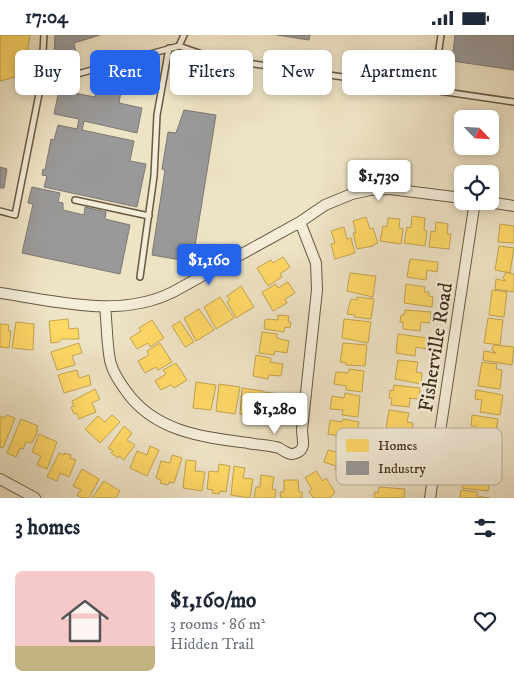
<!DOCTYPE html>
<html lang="en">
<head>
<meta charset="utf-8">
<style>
  :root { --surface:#fff; --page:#f6f6f7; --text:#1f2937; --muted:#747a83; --line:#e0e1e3; --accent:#2563eb }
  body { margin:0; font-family:"IM FELL DW Pica",serif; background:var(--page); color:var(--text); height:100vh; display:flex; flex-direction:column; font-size:19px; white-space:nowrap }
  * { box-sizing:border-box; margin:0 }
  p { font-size:16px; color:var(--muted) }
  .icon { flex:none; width:28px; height:28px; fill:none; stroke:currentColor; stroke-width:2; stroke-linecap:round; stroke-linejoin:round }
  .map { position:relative; height:463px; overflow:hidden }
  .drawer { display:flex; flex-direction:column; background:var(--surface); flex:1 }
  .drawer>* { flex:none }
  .hud { position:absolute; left:15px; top:15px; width:485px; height:45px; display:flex; gap:10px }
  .needle { width:32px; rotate:115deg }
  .controls { position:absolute; left:454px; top:75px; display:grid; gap:10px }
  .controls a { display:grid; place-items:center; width:45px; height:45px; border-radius:8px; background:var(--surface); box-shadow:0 2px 8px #0003; font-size:25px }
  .price { position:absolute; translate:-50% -42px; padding:0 11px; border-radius:5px; background:#fff; color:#222; font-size:16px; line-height:32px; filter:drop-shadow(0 1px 2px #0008) }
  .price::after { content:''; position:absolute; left:50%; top:30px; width:15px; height:11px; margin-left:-8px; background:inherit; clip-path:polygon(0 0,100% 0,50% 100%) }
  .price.selected { background:var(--accent); color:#fff }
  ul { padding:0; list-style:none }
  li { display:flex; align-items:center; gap:15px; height:125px; padding:0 15px }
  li+li { border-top:1px solid var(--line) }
  li span { display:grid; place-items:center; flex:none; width:140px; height:100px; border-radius:8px; color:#555 }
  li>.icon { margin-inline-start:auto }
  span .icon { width:60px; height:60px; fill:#fffc; stroke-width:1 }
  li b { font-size:21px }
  h2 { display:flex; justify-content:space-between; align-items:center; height:60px; padding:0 15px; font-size:21px }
  .tag { padding:0 18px; border-radius:8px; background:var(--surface); box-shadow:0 2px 8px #0003; font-size:18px; line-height:45px }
  .tag.selected { background:var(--accent); color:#fff }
  .status { display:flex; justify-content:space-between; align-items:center; height:35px; padding:0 25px; background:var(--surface); direction:ltr }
  .status svg { height:14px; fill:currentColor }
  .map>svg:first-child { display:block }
  .homes { fill:#ffd966; stroke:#c4a44f }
  .industry { fill:#999; stroke:#7d7873 }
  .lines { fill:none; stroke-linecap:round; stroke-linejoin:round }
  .lane-casing { stroke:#685844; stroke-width:8 }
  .street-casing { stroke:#685844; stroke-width:12 }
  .lane { stroke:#f4edd9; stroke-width:5 }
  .street { stroke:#f4edd9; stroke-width:10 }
  .labels { text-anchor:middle; stroke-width:5; stroke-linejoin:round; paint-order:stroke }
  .street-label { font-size:20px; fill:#3b2a19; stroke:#f4edd9 }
  .key { fill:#f4edd9; stroke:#bcb29f; stroke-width:1 }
  .key-label { font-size:14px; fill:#3b2a19 }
</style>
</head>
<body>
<div class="status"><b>17:04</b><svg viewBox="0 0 49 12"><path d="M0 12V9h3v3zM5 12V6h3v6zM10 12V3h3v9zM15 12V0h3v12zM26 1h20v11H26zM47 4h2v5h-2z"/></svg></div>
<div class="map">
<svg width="514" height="463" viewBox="0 0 514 463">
  <rect width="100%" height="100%" fill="#eee3c5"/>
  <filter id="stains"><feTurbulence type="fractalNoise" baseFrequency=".004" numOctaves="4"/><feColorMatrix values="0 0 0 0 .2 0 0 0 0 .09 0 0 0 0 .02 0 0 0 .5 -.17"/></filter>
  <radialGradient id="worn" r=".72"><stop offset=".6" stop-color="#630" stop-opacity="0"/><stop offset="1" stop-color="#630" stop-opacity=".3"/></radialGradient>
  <path class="homes" d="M0 0H30L25 30 22 28 15 42 0 46Z
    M412 181 425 183 424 195 427 196 425 211 404 208 407 192 411 193Z
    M366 182 370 194 373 193 378 208 373 210V211L357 214 353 198H356L353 186Z
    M388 183 400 184 399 193 403 194 401 209 380 206 383 191 387 192Z
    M436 187 448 189 447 199H451L449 214 429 212 431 196 435 197Z
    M500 189 514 191V208L498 207Z
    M344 192 347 204 351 203 355 218 335 224 331 209 335 208 331 196Z
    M499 211 514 213 510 238 495 235Z
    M283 222 290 232 280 239 282 242 268 251 257 233 271 225 273 228Z
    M410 224 438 227 437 237 427 235 426 245 407 242Z
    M506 237 514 239V257L495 254 496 244 506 246 503 243Z
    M350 238 376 241 373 262 347 256Z
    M288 247 295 258 285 264 287 268 273 276 262 257 276 249 278 253Z
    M406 249 425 252 424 257H429V261L433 262 432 272 404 268Z
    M241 251 254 272 236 283 227 267 230 265 227 261Z
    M492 255 507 257 504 282 489 280Z
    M220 262 234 283 216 294 204 272Z
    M357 262 374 264 371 284 354 282 355 280 347 279 351 264 357 265Z
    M199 274 214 295 196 306 184 283Z
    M405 275 431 277 430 288 421 287 420 296 403 294V287H400L401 280H404Z
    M278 280 289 281 288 287H291L290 293 285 292 284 297 264 294 265 285 268 284 278 285Z
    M488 283 503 285 500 310 484 308Z
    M68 284 69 294 78 293 79 304H62L59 307 51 308 49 286Z
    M344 284 371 287 368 308 342 303Z
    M152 285 164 303 150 312 148 308 137 314 130 303 141 296 139 293Z
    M180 286 194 307 185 312 172 291Z
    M16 287 34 289 33 315 12 313Z
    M0 289 9 290 8 296H11L9 313 0 312Z
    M262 297 277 299V303L289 306 287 318 275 316 274 320 259 318Z
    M398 299 427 303 426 314 416 312 415 321 396 318Z
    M79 308 82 318 72 321 75 330 57 335 51 317Z
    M160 308 172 327 158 335 156 332 145 338 138 326 149 320 147 316Z
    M343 308 367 310 365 331 346 330V328L340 327Z
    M495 310 514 312 512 330 483 325 484 316 496 318 492 315 493 311Z
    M256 320 271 323 270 327 283 329 281 341 269 340 268 344 253 341Z
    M398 325 418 327 416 337 422 338 421 349 395 344Z
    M482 327 497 329 496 334 502 335 500 354 478 351Z
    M176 328 187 345 174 353 171 350 161 355 155 346 166 339 163 335Z
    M349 334 364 336 362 357 346 355V351L334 349 336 337 348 338Z
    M77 335 79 343 89 340 91 350 64 358 58 340Z
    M196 347 216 350 211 375 193 373Z
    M219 349 240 352 235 379 216 376Z
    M394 350 420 353 419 364 409 363 410 364 409 372 391 370 392 364 389 363 390 355 393 356Z
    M242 353 263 356 258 382 240 379Z
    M95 354 100 364 92 368 96 377 79 384 77 378 74 379 71 372 74 371 72 366Z
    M476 355 503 360 500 380 480 377 482 365 475 364Z
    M265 357 286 360 281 386 263 383Z
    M345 358 360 361 358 382 342 380 343 375 330 374 332 361 344 363Z
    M389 375 409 378 407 387 413 388 412 399 386 394Z
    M7 380 15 383 3 413 0 412V381L5 383Z
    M112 380 120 387 100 408 85 394 98 381 105 387Z
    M472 380 498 384 495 405 474 402 476 391H471Z
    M21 384 38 391 36 395H38L32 408 26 407 23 414 20 413 16 422 7 418Z
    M343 384 359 387 355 408 339 405 340 401 328 399 330 385 342 387Z
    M124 391 132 398 127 405 135 410 124 425 119 421 118 423 111 418 113 416 108 413Z
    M39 399 57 407 47 434 37 430 41 421 32 417Z
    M150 411 159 415 147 441 130 433 137 416 147 420Z
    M341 414 356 419 350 439 335 435 336 431 324 427 328 415 340 418Z
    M59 418 64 420 65 418 71 420 70 423 76 425 69 442 60 438 57 446 47 442Z
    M172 420 182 423 174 448 169 447 168 450 160 448 161 445 156 443 161 426 170 428Z
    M186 425 196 426 195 436 205 437 202 456 183 453Z
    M219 429 230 431 226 457 220 456 219 459 212 458 213 455 207 454 209 436 218 437Z
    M234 431 245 433 243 443 253 444 250 463 231 460Z
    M465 432 491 435 488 456 462 453Z
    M82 434 99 444 89 463H82L77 460 81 455 73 451Z
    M316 436 323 446 326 443 335 457 330 463H313L309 456 312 454 305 443Z
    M261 440 274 442 272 454 276 455 275 463H254L256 452H260Z
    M284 445H298L299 457H302V463H281L280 457H284Z
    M104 446 120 456 116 463H92Z
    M379 452 405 454 404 463H374L375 457 378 458Z
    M461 455 477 457V461L490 463H460Z"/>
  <path class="industry" d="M55 0H100L74 8 76 18 54 24Z
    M277 0H310L309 5Z
    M455 0H514V35L452 26Z
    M99 41 123 46 119 68 142 73 137 98 84 86 82 95 134 106 130 126 146 129 137 172 44 152 47 141 42 140 43 134 45 135 51 104 54 105 58 90 77 94 79 84 54 79 59 55 95 62Z
    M184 75 216 80 194 217 183 216 181 225 152 220 165 135 162 134 168 97 176 98Z
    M0 132 7 134 4 153H0Z
    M32 152 60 158 58 167 63 168V175L84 180 85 172 106 177 105 184 130 190 120 239 22 218 33 169 28 168V167Z"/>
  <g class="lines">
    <defs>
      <path id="lane" d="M44 0 41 49 179 11 213 23 514 67
        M179 11 184 0
        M433 55 441 0
        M75 165 149 181
        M0 176 15 180 41 49
        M140 242 154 141 157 80 169 13"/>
      <path id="street" d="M482 166 514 171
        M0 258C57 266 119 284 173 257L300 187 325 170 352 159 370 155 390 154 462 163
        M105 272C107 287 107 317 111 329 114 339 120 348 126 356 155 397 203 402 248 408 258 410 270 410 279 413 285 416 289 421 296 418 307 414 302 404 302 395L317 255 316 228 300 187
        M0 444 35 463
        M430 463 475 166"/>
    </defs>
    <use href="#lane" class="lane-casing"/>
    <use href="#street" class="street-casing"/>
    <use href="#lane" class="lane"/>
    <use href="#street" class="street"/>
  </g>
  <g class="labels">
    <g class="street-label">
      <text transform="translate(435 312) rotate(-81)" y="7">Fisherville Road</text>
    </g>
  </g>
  <rect x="336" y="393" width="166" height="57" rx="8" class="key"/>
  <rect x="346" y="404" width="23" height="13" fill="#ffd966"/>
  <rect x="346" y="426" width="23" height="14" fill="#999"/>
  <g class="key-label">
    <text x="378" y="415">Homes</text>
    <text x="378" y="438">Industry</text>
  </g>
  <rect width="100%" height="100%" filter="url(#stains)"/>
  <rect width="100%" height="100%" fill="url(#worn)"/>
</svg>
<div class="controls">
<a><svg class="needle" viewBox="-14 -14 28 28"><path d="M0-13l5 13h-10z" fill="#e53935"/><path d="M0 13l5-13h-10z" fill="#747a83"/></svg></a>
<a><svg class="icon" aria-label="locate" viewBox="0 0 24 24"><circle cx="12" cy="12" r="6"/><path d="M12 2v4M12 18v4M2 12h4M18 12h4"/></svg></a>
</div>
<b class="price" style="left:379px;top:167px">$1,730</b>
<b class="price selected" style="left:209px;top:251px">$1,160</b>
<b class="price" style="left:275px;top:400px">$1,280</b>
<div class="hud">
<a class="tag">Buy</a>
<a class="tag selected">Rent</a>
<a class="tag">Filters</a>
<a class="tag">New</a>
<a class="tag">Apartment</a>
</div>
</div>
<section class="drawer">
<h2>3 homes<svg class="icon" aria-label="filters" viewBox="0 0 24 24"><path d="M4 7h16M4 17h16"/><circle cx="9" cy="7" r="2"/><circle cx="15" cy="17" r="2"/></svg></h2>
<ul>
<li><span style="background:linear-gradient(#f6c9c9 75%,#c2b280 0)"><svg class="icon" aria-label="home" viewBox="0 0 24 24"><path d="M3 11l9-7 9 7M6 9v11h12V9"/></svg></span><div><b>$1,160/mo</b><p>3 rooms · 86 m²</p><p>Hidden Trail</p></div><svg class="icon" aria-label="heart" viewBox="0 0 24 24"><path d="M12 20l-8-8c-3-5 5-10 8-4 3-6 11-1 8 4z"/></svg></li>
</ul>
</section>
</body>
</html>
